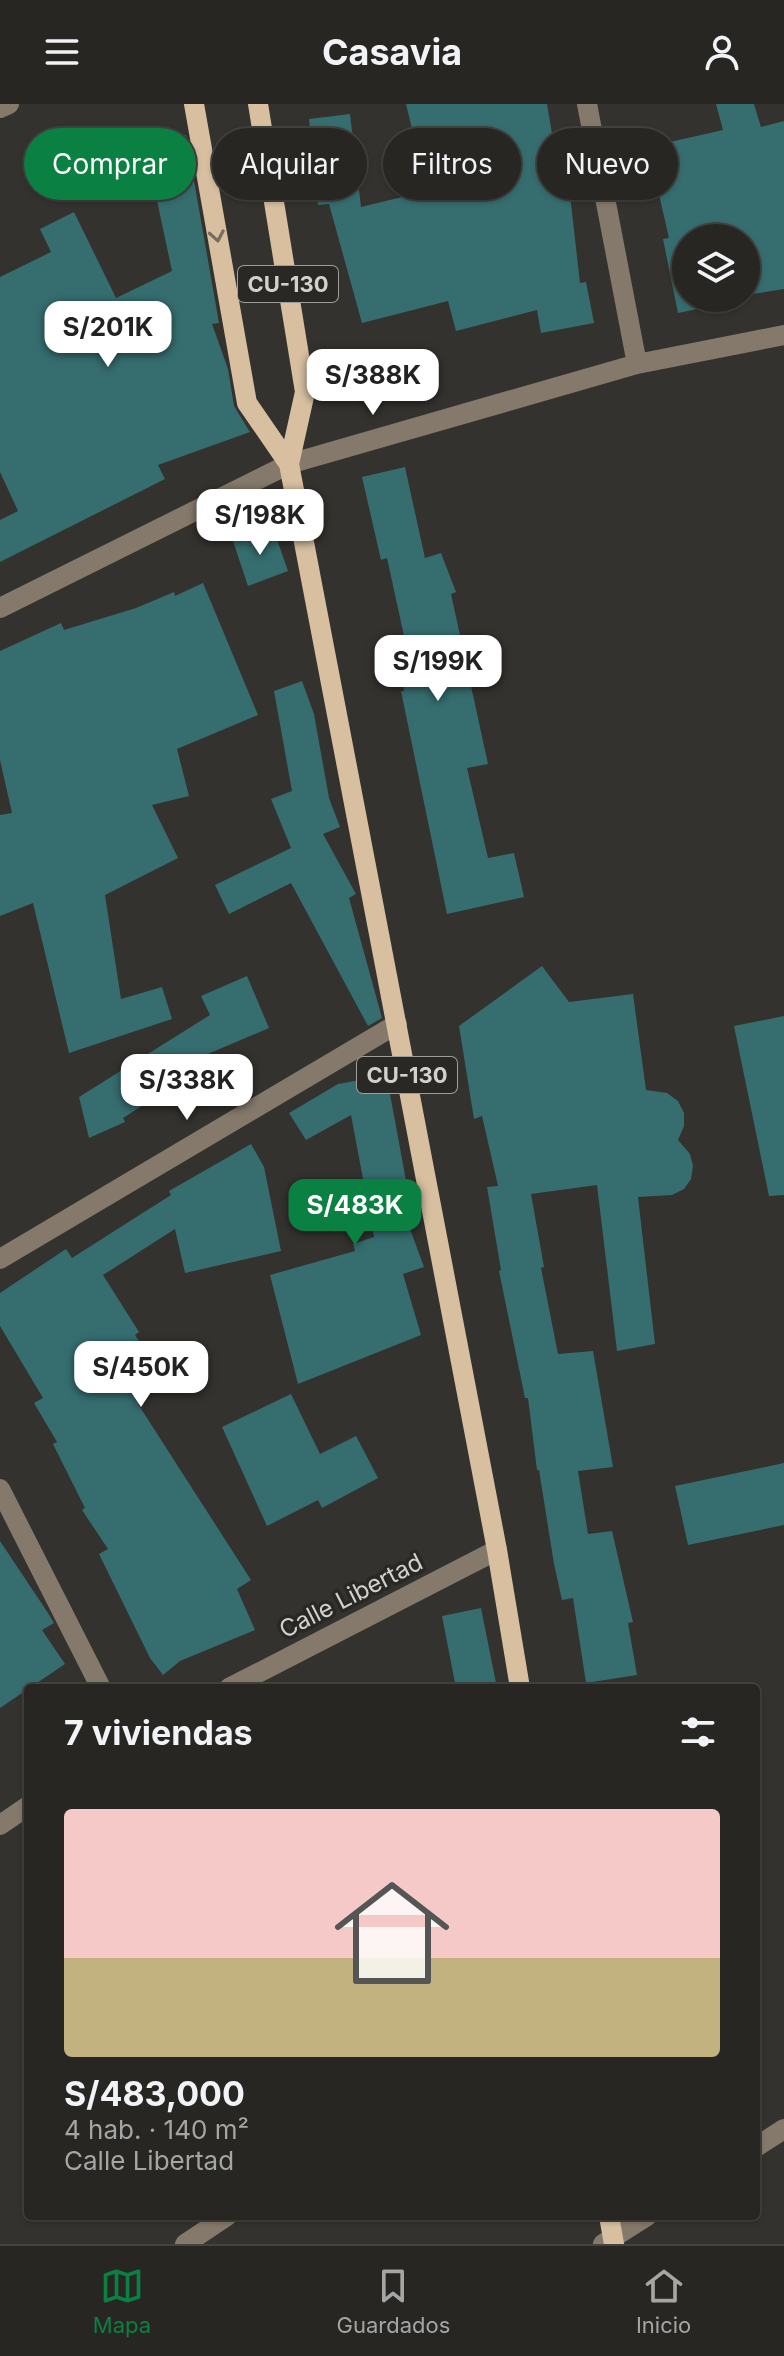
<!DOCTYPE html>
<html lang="es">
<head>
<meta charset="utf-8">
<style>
  :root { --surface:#272622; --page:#2f2e2a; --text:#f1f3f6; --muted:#a4a5a5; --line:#434340; --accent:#0b8043 }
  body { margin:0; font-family:Inter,sans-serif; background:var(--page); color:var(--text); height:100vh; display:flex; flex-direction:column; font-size:30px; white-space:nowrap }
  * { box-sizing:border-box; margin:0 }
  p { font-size:26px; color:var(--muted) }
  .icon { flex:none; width:44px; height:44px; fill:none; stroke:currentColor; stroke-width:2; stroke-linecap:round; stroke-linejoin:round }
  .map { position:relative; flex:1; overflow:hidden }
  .side { position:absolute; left:24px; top:1580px; width:736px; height:536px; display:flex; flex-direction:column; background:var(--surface); border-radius:8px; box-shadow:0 2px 6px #0004,0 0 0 2px var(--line) }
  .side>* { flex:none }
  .top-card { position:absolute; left:24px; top:24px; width:736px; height:72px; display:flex; gap:16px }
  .controls { position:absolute; left:672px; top:120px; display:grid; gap:16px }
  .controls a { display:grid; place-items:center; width:88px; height:88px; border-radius:50%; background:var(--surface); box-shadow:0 2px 6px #0004,0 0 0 2px var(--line); font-size:40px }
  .price { position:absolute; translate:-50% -68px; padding:0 18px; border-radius:16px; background:#fff; color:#222; font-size:26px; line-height:52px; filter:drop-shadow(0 2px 4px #0008) }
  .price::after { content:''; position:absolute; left:50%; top:48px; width:24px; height:18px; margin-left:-12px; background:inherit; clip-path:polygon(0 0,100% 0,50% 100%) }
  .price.selected { background:var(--accent); color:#fff }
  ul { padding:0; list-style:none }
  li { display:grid; align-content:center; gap:16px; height:424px; padding:0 40px }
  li+li { border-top:2px solid var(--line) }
  li span { display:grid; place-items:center; height:248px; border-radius:8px; color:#555 }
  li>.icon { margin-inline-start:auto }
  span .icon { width:144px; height:144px; fill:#fffc; stroke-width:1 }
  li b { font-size:34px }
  h2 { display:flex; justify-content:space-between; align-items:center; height:96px; padding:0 40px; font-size:34px }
  .chip { padding:0 28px; border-radius:36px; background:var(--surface); box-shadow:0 2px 6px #0004,0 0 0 2px var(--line); font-size:28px; line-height:72px }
  .chip.selected { background:var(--accent); color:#fff }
  header { display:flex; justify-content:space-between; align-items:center; height:104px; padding:0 40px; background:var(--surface); font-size:36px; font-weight:700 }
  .dock { display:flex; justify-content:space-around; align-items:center; height:112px; border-top:2px solid var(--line); background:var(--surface); font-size:22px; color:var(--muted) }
  .dock a { display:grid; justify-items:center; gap:4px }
  .dock .selected { color:var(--accent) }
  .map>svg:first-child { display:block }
  .building { fill:#366d6f }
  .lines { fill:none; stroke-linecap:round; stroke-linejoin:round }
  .minor { stroke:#84796a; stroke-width:20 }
  .major { stroke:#d7bfa0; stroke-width:20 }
  .oneway { stroke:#786c5c }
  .labels { text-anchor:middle; stroke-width:7; stroke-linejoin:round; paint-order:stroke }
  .shield { fill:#2a2824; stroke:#a09e9c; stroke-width:2 }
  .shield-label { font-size:22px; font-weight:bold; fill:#d3d1cf }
  .street-label { font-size:24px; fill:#d3d1cf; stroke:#2a2824 }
</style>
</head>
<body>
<header><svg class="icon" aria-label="menu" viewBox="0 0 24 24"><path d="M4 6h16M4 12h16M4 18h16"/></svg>Casavia<svg class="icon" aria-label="person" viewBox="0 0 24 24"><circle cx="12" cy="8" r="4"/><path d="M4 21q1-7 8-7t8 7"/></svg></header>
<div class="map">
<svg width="784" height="2140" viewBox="0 0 784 2140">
  <rect width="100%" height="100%" fill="#34322e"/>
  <path class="building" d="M406 0H547L558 65 567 64 580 179 586 178 594 219 541 229 537 206 456 227 448 197 362 219 329 100 318 101 309 15 350 10 361 103 427 87Z
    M716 0H754L761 23 784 17V185L746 191V134H686V194H737V197L678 209 663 135 669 134 648 43 723 26Z
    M186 31 219 219 212 220 228 265 234 302 250 328 158 361 165 375 0 458V416L18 407 0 368V173L51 148 40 125 74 108 116 194 172 167 145 40Z
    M405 363 425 454 441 449 456 488 451 490 488 660 467 664 488 754 514 749 524 793 447 810 401 587H404L397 543 406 541 387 454 381 456 362 373Z
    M273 424 288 467 248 482 233 437Z
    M203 479 258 611 177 645 189 692 152 701 178 754 105 791 121 895 162 883 172 915 69 949 33 799 0 812V711L12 709 0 656V547L61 519 64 526 136 504 174 488 175 492Z
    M302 577 314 610 329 694 340 723 323 730 356 790 349 794 382 914 368 922 291 779 229 810 215 781 291 744 271 695 292 687 274 587Z
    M542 862 569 898 633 890 646 986 667 989 678 997 684 1009V1022L678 1036 690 1050 693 1062 691 1075 684 1085 672 1091 638 1093 655 1240 617 1247 597 1081 531 1090 544 1163 541 1164 558 1250 593 1247 613 1363 578 1367 588 1430 612 1427 633 1518 628 1519 637 1571 586 1579 573 1494 562 1496 554 1460 539 1366H537L528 1294H525L499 1167 501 1166 487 1083 498 1082 482 1012 474 1015 459 922Z
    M247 872 269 924 201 953 205 962 123 1014 125 1018 89 1034 79 993 210 911 201 892Z
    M784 912V1091L769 1092 734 922Z
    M393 970 396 987 390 990 409 1093 399 1095 424 1163 403 1170 421 1231 298 1280 270 1171 355 1147 353 1140 374 1133 351 1011 306 1036 289 1009 338 980Z
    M251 1040 264 1063 281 1147 185 1169 175 1125 103 1171 139 1228 135 1231 149 1252 123 1268 141 1298 138 1300 251 1476 237 1485 255 1526 180 1557 163 1571 150 1554 99 1450 108 1445 82 1406 85 1404 53 1340 57 1338 34 1299 43 1294 0 1222V1189L66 1145 72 1154 171 1091 169 1087Z
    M291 1290 320 1350 356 1332 378 1374 322 1404 318 1396 267 1422 222 1323Z
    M784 1359V1421L688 1441 675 1382Z
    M0 1437 48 1509 54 1519 42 1526 65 1560 0 1604Z
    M481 1504 497 1584H456L442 1512Z"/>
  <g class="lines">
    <path class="minor" d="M587 0 637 260
      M0 4 9 0
      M0 504 289 360 637 260 784 231
      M0 1155 397 920
      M0 1385 101 1584
      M229 1584 497 1446
      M0 1721 28 1702
      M756 2043 784 2025
      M185 2140 227 2112
      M603 2140 647 2112"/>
    <path class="major" d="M194 0 247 299 289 360
      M258 0 305 288 289 360 497 1446 520 1584
      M609 2112 614 2140"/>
  </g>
  <defs><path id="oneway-chevron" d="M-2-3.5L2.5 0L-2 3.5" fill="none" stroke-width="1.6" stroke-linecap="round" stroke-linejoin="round" transform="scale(2)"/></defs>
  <use class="oneway" href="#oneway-chevron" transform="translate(217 132) rotate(80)"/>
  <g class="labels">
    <g class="shield">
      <rect x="238" y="162" width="100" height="36" rx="6"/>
      <rect x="357" y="953" width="100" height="36" rx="6"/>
    </g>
    <g class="shield-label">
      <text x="288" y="188">CU-130</text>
      <text x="407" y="979">CU-130</text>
    </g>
    <g class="street-label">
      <text transform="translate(351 1492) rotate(-27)" y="8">Calle Libertad</text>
    </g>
  </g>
</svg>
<div class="controls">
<a><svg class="icon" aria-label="layers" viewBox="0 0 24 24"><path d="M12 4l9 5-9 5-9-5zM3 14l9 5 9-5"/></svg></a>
</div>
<b class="price" style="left:108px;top:265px">S/201K</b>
<b class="price" style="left:373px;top:313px">S/388K</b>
<b class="price" style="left:260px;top:453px">S/198K</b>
<b class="price" style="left:438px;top:599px">S/199K</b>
<b class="price" style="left:187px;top:1018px">S/338K</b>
<b class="price selected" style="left:355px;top:1143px">S/483K</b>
<b class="price" style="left:141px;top:1305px">S/450K</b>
<div class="top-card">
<a class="chip selected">Comprar</a>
<a class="chip">Alquilar</a>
<a class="chip">Filtros</a>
<a class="chip">Nuevo</a>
</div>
<section class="side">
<h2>7 viviendas<svg class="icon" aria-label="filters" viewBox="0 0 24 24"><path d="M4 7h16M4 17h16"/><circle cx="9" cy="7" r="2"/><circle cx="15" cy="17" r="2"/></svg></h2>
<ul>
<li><span style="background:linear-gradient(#f6c9c9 60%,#c2b280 0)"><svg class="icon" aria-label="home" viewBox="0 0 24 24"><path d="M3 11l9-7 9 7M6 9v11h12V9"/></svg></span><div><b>S/483,000</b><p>4 hab. · 140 m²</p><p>Calle Libertad</p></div></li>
</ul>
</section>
</div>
<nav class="dock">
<a class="selected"><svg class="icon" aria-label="map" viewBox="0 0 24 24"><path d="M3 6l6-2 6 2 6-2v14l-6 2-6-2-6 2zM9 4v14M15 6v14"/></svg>Mapa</a>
<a><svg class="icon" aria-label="saved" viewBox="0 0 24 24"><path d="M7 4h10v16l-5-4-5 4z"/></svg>Guardados</a>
<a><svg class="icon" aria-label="home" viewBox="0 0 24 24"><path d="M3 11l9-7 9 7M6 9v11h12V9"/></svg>Inicio</a>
</nav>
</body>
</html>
